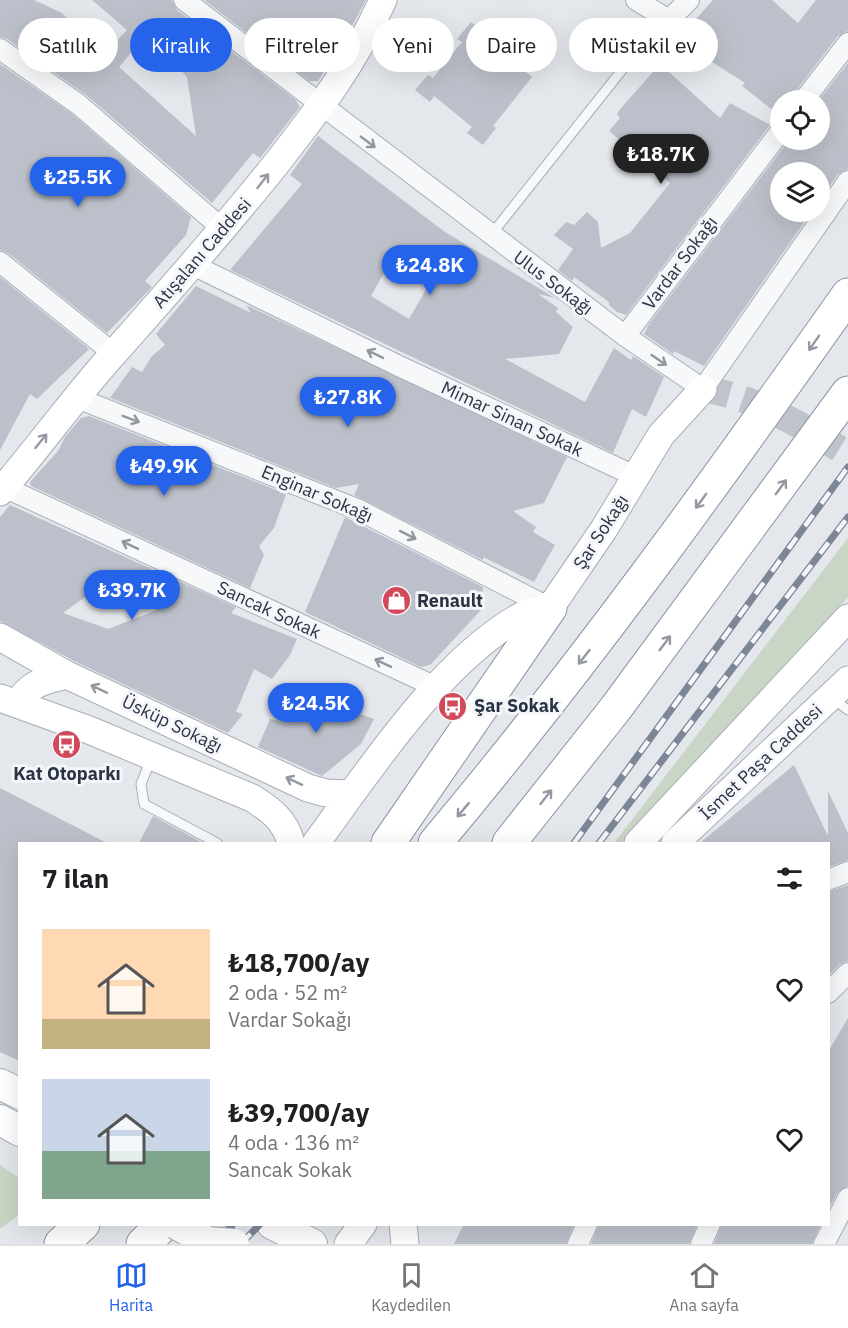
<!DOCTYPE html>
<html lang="tr">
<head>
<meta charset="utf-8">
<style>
  :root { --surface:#fff; --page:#f6f6f6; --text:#202124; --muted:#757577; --line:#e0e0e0; --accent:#2563eb }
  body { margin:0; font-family:"IBM Plex Sans",sans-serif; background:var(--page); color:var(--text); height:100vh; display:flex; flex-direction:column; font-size:22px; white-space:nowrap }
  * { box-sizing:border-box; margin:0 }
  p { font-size:20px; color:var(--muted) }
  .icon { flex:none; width:33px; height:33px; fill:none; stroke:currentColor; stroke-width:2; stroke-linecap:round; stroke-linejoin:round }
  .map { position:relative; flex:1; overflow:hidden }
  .drawer { position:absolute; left:18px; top:842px; width:812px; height:384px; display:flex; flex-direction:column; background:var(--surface); border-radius:0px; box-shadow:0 6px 24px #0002 }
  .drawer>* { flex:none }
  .banner { position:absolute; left:18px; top:18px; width:813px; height:54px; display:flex; gap:12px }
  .fabs { position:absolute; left:770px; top:90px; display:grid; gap:12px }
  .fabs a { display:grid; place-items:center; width:60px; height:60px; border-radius:50%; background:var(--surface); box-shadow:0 6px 24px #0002; font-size:30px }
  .price { position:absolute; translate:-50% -51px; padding:0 14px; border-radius:21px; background:var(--accent); color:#fff; font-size:20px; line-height:39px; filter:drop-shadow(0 2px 3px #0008) }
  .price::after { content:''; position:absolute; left:50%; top:36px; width:18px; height:14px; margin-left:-9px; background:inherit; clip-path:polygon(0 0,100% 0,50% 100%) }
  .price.current { background:#222; color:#fff }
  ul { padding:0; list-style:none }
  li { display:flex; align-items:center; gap:18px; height:150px; padding:0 24px }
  li span { display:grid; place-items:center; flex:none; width:168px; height:120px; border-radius:0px; color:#555 }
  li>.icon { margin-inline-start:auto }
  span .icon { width:72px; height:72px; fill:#fffc; stroke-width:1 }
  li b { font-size:26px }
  h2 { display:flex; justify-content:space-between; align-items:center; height:72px; padding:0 24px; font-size:26px }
  .pill { padding:0 21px; border-radius:27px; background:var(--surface); box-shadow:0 6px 24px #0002; font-size:21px; line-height:54px }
  .pill.current { background:var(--accent); color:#fff }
  .dock { display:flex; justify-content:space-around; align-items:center; height:84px; border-top:2px solid var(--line); background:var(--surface); font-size:16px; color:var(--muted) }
  .dock a { display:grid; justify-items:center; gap:3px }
  .dock .current { color:var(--accent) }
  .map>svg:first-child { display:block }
  .green { fill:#c9d6c5 }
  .building { fill:#bbc0ca; fill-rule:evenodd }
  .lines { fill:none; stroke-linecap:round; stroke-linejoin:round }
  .secondary-tunnel { stroke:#bfc3cb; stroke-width:27; stroke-dasharray:27 14; stroke-linecap:butt }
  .lane-casing { stroke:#a9aeb7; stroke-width:11 }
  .street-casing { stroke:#a9aeb7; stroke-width:22 }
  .secondary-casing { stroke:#a9aeb7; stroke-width:29 }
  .primary-casing { stroke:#a3abb8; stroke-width:32 }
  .highway-casing { stroke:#8b94a3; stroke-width:35 }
  .lane { stroke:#f7f8fa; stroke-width:9 }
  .street { stroke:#f7f8fa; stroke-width:20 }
  .secondary { stroke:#fff; stroke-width:27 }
  .primary { stroke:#fff; stroke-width:30 }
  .highway { stroke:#fff; stroke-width:33 }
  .rail-casing { stroke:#7d8696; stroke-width:7 }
  .rail { stroke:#f4f6f9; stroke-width:4.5; stroke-dasharray:14; stroke-linecap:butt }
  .primary-bridge-casing { stroke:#a3abb8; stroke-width:32; stroke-linecap:butt }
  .primary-bridge { stroke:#fff; stroke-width:30 }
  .oneway { stroke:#9196a0 }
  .oneway2 { stroke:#959aa2 }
  .labels { text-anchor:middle; stroke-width:6; stroke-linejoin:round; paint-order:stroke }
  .street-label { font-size:18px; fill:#2b3445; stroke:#f4f6f9 }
  .poi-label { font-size:18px; font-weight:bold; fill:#2b3445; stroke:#f4f6f9; text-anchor:start }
</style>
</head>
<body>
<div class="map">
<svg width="848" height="1244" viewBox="0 0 848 1244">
  <rect width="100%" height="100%" fill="#e4e7ec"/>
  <path class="green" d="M848 538V597L624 843H614Z
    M0 1165 19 1178 20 1214 0 1229Z"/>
  <path class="building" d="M0 0H34L62 13 71 22 69 25 100 59 127 30 92 0H172L177 10 296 100 300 107 260 158 253 153 212 203 86 95 7 39 0 37ZM141 41 178 67 187 77 196 136 119 67Z
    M204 0H366L346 37 318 81H309Z
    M713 0H772L798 23 816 0H848V31L838 36 789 100H780V116L742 86 745 83 715 64 680 37Z
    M471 22 486 33 483 37 532 77 493 126 496 128 483 145 467 133 472 127 434 96 430 102 415 90 428 75 433 78 462 42 457 39Z
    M848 63V169L838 174 819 202V172H780V212H807L810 214 704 366 674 351 673 354 644 334 649 324 789 140H819V100Z
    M0 64 71 113 191 217 186 235 145 281 152 287 107 333 8 253 0 250Z
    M660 64 720 118 730 103 770 125 626 315 617 312 609 305V302L574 277 572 281 558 270 573 249 554 235 566 222 574 225 587 212 598 222 601 248 630 233 670 183 609 131 620 118 617 114 621 108Z
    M318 136 445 232 555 298 538 294 558 308 556 312 573 327 559 354 505 359 585 402 614 348 631 360 633 356 664 377 646 417 632 409 613 453 230 270 302 184 290 175ZM447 253 409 319 371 296 390 262 403 269Z
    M0 277 89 349 37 399 30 394 0 450Z
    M196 286 251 313 246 305 567 457 544 503 513 511 536 527 533 532 555 545 534 582 483 557V560L354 495 359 484 336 488 103 395 110 398 132 367 142 372 152 356 165 345 156 334Z
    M89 416 286 494 274 528 259 546 264 555 250 588 31 486 30 482 58 451 65 437 81 418Z
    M10 505 236 607 231 613 297 639 290 655 272 679 254 669 236 712 243 714 228 733 74 661 0 621V517ZM103 584 157 610 108 629 63 613Z
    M345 517 483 587 482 609 430 665 421 667 305 612Z
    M301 692 374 719 361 744 322 776 258 747 270 719 284 722Z
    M794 765 828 836V791L848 833V860L828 867V843H700Z
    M0 788 107 843H20V1061L0 1052Z
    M153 816 203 843H139Z
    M848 885V961L840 964 828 976V892Z
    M848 1018V1186L838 1192 828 1210V1052Z
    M464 1224H574L566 1244H454Z
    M599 1224H697L689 1244H591Z
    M722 1224H821L812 1244H714Z"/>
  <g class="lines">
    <path class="secondary-tunnel" d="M703 389C756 397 802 426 848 454"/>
    <defs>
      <path id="lane" d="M491 235 664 17
        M832 698 848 710
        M151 759 141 784 144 804 217 843"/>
      <path id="street" d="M184 0 625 336 703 389 848 181
        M636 0 664 17 671 18 689 0
        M0 49 78 104 224 230
        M804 100 848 43
        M0 262 113 353
        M193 265 401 367 637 477
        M625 336 780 132
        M77 398 357 509 550 608
        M4 487 436 687
        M828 880 848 872
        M828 993 848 973
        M578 1244 587 1224
        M701 1244 710 1224
        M824 1244 848 1198"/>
      <path id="secondary" d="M0 492C40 446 75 396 116 351 171 289 225 228 276 164 319 109 354 64 383 0
        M0 637 67 675 308 788 326 793 350 794
        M0 698 89 730 252 798C271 810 285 820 291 843
        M18 704C28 683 46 680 67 675
        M316 843C370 769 442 659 523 615 531 611 541 610 550 608L604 529 661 435 703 389
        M638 843 848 618
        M675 843 848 680
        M403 1224 405 1244
        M348 1244 363 1224"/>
      <path id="primary" d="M0 1084 20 1094
        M0 1120 20 1131
        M272 1224 312 1244"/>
      <path id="highway" d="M388 843 550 608
        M435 843C582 668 716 482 848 295
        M509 843 616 708 848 393
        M61 1244 83 1224
        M143 1244 164 1224"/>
    </defs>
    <use href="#lane" class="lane-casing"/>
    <use href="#street" class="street-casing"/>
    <use href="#secondary" class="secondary-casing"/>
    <use href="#primary" class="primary-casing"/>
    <use href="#highway" class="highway-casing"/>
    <use href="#lane" class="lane"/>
    <use href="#street" class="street"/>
    <use href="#secondary" class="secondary"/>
    <use href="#primary" class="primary"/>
    <use href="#highway" class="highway"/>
    <defs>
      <path id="rail" d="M574 843 848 467
        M599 843 848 517
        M214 1244 233 1224
        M241 1244 260 1224"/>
    </defs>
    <use href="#rail" class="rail-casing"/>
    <use href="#rail" class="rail"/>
    <defs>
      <path id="primary-bridge" d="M176 1224 208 1242 234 1244"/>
    </defs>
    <use href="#primary-bridge" class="primary-bridge-casing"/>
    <use href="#primary-bridge" class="primary-bridge"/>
  </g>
  <defs><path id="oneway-shaft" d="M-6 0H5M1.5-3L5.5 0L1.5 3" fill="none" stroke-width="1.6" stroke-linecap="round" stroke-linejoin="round" transform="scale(1.5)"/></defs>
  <g class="oneway">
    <use href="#oneway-shaft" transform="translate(368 142) rotate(37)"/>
    <use href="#oneway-shaft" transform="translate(375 354) rotate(-154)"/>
    <use href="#oneway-shaft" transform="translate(659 360) rotate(34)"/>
    <use href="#oneway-shaft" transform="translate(131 419) rotate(21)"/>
    <use href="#oneway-shaft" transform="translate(408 535) rotate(27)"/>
    <use href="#oneway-shaft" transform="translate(130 545) rotate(-155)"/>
    <use href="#oneway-shaft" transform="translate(383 663) rotate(-155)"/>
  </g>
  <g class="oneway2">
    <use href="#oneway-shaft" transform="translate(263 181) rotate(-52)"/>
    <use href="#oneway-shaft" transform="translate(814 343) rotate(125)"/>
    <use href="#oneway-shaft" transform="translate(41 441) rotate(-51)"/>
    <use href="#oneway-shaft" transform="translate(781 487) rotate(-54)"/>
    <use href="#oneway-shaft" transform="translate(701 501) rotate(126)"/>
    <use href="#oneway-shaft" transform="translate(665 643) rotate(-53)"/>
    <use href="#oneway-shaft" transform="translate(584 657) rotate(128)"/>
    <use href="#oneway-shaft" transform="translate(99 689) rotate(-155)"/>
    <use href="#oneway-shaft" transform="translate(294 781) rotate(-155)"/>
    <use href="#oneway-shaft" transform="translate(546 797) rotate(-52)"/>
    <use href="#oneway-shaft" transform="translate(463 810) rotate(130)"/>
  </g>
  <defs>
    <symbol id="shop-disc" viewBox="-11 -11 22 22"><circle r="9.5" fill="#d1495b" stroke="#f4f6f9"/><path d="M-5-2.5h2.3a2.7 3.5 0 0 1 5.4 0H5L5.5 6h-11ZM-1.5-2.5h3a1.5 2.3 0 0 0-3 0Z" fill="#fff"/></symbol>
    <symbol id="bus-disc" viewBox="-11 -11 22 22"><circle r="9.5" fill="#d1495b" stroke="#f4f6f9"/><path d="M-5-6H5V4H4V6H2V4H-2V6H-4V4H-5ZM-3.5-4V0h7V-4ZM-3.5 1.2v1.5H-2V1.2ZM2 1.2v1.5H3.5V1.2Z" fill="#fff"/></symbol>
  </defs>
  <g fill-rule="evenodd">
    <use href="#shop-disc" x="380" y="584" width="33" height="33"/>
    <use href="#bus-disc" x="436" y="690" width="33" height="33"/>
    <use href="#bus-disc" x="50" y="728" width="33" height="33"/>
  </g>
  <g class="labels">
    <g class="street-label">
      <text transform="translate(202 253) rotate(-49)" y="6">Atışalanı Caddesi</text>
      <text transform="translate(680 263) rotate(-53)" y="6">Vardar Sokağı</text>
      <text transform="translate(553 283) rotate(37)" y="6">Ulus Sokağı</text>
      <text transform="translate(512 419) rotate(25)" y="6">Mimar Sinan Sokak</text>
      <text transform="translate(317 494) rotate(23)" y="6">Enginar Sokağı</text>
      <text transform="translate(601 532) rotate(-57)" y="6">Şar Sokağı</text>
      <text transform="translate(269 610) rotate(25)" y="6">Sancak Sokak</text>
      <text transform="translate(172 724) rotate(26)" y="6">Üsküp Sokağı</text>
      <text transform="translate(761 762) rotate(-43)" y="6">İsmet Paşa Caddesi</text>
    </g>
    <g class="poi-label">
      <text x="417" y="607">Renault</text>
      <text x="474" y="712">Şar Sokak</text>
      <text x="67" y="780" text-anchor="middle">Kat Otoparkı</text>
    </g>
  </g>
</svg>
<div class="fabs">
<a><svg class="icon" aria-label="locate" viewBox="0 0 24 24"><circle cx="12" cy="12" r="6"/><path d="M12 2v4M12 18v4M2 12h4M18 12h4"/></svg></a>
<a><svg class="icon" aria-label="layers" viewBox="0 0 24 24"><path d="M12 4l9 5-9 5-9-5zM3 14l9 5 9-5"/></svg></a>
</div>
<b class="price current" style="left:661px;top:185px">₺18.7K</b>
<b class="price" style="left:78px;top:208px">₺25.5K</b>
<b class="price" style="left:430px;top:296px">₺24.8K</b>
<b class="price" style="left:348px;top:428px">₺27.8K</b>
<b class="price" style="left:164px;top:497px">₺49.9K</b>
<b class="price" style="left:132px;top:621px">₺39.7K</b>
<b class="price" style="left:316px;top:734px">₺24.5K</b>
<div class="banner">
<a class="pill">Satılık</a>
<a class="pill current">Kiralık</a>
<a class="pill">Filtreler</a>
<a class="pill">Yeni</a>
<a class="pill">Daire</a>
<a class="pill">Müstakil ev</a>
</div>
<section class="drawer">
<h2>7 ilan<svg class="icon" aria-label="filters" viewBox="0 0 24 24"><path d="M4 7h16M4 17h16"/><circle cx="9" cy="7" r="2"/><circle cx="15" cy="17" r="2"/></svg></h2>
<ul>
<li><span style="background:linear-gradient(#ffd9b3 75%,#c2b280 0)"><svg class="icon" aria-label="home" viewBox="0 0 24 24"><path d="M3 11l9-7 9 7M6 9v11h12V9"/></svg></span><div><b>₺18,700/ay</b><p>2 oda · 52 m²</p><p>Vardar Sokağı</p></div><svg class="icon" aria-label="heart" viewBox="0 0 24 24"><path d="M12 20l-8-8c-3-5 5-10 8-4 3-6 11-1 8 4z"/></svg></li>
<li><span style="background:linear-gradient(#c9d6e8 60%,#7fa58c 0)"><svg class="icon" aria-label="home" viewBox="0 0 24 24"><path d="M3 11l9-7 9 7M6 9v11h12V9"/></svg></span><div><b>₺39,700/ay</b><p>4 oda · 136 m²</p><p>Sancak Sokak</p></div><svg class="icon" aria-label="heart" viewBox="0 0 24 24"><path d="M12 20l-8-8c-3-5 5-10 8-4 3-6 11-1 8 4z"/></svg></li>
</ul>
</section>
</div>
<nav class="dock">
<a class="current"><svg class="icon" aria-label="map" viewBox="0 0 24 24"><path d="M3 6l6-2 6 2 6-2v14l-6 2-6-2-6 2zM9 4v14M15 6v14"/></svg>Harita</a>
<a><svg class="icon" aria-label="saved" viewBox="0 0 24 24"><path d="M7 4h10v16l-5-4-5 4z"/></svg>Kaydedilen</a>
<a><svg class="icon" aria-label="home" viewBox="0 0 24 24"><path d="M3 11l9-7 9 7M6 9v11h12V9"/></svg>Ana sayfa</a>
</nav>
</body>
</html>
